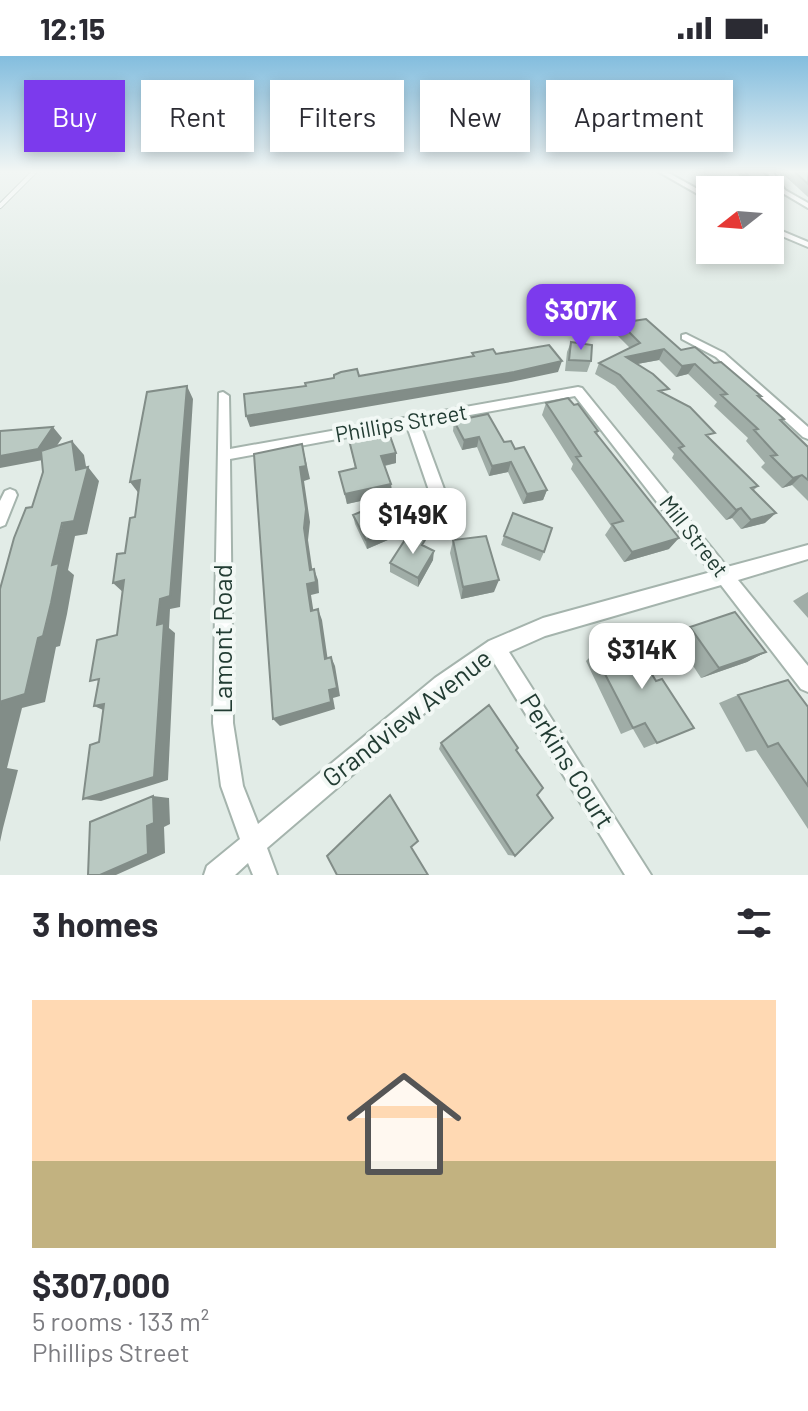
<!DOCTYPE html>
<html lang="en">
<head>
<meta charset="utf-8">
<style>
  :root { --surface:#fff; --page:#f7f7f7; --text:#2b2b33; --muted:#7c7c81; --line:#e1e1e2; --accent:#7c3aed }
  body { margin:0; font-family:Barlow,sans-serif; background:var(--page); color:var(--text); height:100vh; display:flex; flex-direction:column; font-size:30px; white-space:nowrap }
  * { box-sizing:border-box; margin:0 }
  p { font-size:26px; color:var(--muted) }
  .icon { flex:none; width:44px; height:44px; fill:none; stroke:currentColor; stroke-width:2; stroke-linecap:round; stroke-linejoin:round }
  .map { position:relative; height:819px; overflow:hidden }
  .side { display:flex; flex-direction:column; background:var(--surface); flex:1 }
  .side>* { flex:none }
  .top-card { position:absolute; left:24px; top:24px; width:760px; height:72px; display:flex; gap:16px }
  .needle { width:52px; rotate:253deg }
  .buttons { position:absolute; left:696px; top:120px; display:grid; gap:16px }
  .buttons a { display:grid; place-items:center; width:88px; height:88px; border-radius:0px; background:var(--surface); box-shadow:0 4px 12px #0003; font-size:40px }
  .price { position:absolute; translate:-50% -68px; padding:0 18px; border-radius:16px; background:#fff; color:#222; font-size:26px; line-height:52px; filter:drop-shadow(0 2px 4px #0008) }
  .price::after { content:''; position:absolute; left:50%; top:48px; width:24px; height:18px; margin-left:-12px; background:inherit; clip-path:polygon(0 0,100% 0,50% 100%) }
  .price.selected { background:var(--accent); color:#fff }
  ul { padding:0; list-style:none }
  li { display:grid; align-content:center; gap:16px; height:424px; padding:0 32px }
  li+li { border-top:2px solid var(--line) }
  li span { display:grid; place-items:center; height:248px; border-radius:0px; color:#555 }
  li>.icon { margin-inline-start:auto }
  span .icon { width:144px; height:144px; fill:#fffc; stroke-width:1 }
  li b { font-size:34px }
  h2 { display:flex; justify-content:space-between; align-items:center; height:96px; padding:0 32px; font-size:34px }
  .tag { padding:0 28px; border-radius:0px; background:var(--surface); box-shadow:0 4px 12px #0003; font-size:28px; line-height:72px }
  .tag.selected { background:var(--accent); color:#fff }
  .status { display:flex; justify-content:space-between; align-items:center; height:56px; padding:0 40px; background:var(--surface); direction:ltr }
  .status svg { height:22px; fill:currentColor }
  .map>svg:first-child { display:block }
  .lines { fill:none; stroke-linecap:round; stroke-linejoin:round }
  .lane-casing { stroke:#a5b4ad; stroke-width:6 }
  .street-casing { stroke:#a5b4ad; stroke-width:4 }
  .lane { stroke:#fff; stroke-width:4 }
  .street { fill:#fff; fill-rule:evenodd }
  .wall { fill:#a0ada7 }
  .shaded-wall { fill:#828d88 }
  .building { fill:#bac9c2; stroke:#828d88; stroke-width:2 }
  .labels { text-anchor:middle; stroke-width:8; stroke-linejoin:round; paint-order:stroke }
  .street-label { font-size:22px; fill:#223c33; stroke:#f2f8f5 }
  .near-street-label { font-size:26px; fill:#223c33; stroke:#f2f8f5 }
</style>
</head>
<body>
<div class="status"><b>12:15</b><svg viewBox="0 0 49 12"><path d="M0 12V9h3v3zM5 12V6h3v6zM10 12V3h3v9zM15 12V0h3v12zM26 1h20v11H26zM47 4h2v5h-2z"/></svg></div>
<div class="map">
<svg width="808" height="819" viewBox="0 0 808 819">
  <rect width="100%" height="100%" fill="#e2ece7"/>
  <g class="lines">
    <defs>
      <path id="lane" d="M0 150 34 116"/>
      <path id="street" d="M659 116H667L710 140V145Z
        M767 116H773L785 134 808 147V152L781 136Z
        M770 170 808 186V191L770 175Z
        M686 278 724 297 808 371V383L803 381 716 301 682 283V279Z
        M578 331 582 332 727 511 808 489V503L738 524 808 610V636L801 633 721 529 545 580 509 596 651 819H625L493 605 449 636 267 792 277 819H253L248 807 235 819H204L207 810 240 783 221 730 213 667 219 337 223 336 229 340 230 393ZM575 340 711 516 543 562 489 585 435 622 258 768 243 730 233 667 230 403 407 370 435 452 438 456 443 458 448 456 451 452 420 368Z
        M10 433 15 435 17 439 5 469 0 471V445L5 435Z"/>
    </defs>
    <use href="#lane" class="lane-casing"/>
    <use href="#street" class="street-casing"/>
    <use href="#lane" class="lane"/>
    <use href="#street" class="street"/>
  </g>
  <path class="wall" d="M737 116H763L781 134 776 143H770V134H746L739 128 741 123Z
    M779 116H808V141L785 120 781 122Z
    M620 267 714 307 761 340 760 342 784 363 782 366 808 391V445L792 429 782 432 761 411 765 407 746 385 748 382 714 350 717 346 688 318 676 321 659 304 637 308 666 339 758 430 754 434 765 467 741 473 732 462 726 464 672 402 674 398 615 330 595 318 599 307 630 292 616 278Z
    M571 286 591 305 587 316 565 315 567 296Z
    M546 347 574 349 598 375 597 379 669 493 624 506 605 479 611 470 571 413 573 408 542 359Z
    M454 365 504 386 515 393 547 434 543 444 523 448 508 416 489 420 477 391 462 394 453 375Z
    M349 384 396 397V407L385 410 391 428 392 438 347 448 339 416 355 412Z
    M388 458 404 477 367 493 355 468 353 459Z
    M504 480 544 496 540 505 501 489Z
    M453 484 494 536 461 543 450 497Z
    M424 490 433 504 418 531 390 516V507Z
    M808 536V562L793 545Z
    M690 571 766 596 747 606 701 622 675 582Z
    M594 597 643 603 656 625 694 672 644 692 633 673 621 678 586 605Z
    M738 639 808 651V773L756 694 746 696 719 647Z
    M441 687 516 694 537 739 515 800 508 799 439 693Z"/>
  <path class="shaded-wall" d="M664 293 659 304 621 311 626 301Z
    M562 305 558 316 511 326 250 371 246 360Z
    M695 308 688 318 676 321 682 310Z
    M187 330 193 343 180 551 170 553 169 572 175 577 168 724 101 745 83 743 157 569Z
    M53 371 62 382 48 403 0 412V400Z
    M479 381 477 391 462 394 464 384Z
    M72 385 84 399 87 416 88 411 99 425 87 478 75 480 68 514 74 519 67 558 60 590 56 591 45 646 22 652 7 712 18 714 3 772 0 786V650L2 645 38 582 52 509 76 414Z
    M302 388 310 423 304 425 310 466 308 484 314 525 310 514 304 472 300 411Z
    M396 397V407L382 410 381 400Z
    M511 406 508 416 489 420 492 410Z
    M802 419 792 429 782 432 793 422Z
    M140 424V439L130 426Z
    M391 428 392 438 347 448 345 438Z
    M547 434 543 444 523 448 527 438Z
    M741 452 732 462 726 464 736 454Z
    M776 457 765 467 741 473 751 464Z
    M404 468V477L367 493 366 484Z
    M679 482 669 493 624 506 632 496Z
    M434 495 433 504 418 531V522Z
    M314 513 318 524 319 537 311 539 315 565 311 555 307 528Z
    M124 524 125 538 113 527Z
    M499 524 494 536 461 543 463 531Z
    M318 553 322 564 329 612 325 603Z
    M766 596 747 606 701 622 719 612Z
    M331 601 335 610 340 640 333 642 335 653 280 670 273 663 329 634Z
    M104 648 110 657 94 650Z
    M153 740 169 742 170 768 164 771 165 797 116 819H100L147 770Z"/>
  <path class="building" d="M746 116H763L781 134H760L743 119 749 120Z
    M795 116H808V128Z
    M646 263 681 294 695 291 714 307 721 306 761 340H758L784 363 780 364 808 391V424L802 419 793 422 771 400 777 399 754 374 758 373 721 339 727 338 695 308 682 310 664 293 626 301 653 318 669 333 659 335 690 351 715 377 706 379 758 430 751 432 776 457 751 464 741 452 736 454 679 392 684 390 620 319 599 307 640 287 620 267Z
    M571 286 592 289 591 305 569 304Z
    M549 289 562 305 514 316 246 360 244 338 306 330 305 327 334 322V319L341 316 357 313 359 320 474 300 472 297 493 293 496 298Z
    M187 330 170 540 160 543 157 569 164 567 154 721 83 743 90 689 99 686 104 648 94 650 99 623 90 625 97 584 117 579 124 524 113 527 117 498 125 497 130 462 135 461 140 424 130 426 147 336Z
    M568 342 574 349 578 348 598 375 595 376 679 482 632 496 612 468 623 465 576 401 581 400 546 347Z
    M488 358 504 386 511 385 515 393 524 391 547 434 527 438 511 406 492 410 479 381 464 384 454 365Z
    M53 371 38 393 0 400V375Z
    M389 377 396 397 381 400 391 428 345 438 339 416 356 412 349 384Z
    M72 385 76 414 88 411 74 465 62 467 52 509 59 507 51 547 43 580 38 582 25 638 2 645 0 650V533L14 482 26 452 32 451 43 416 41 395Z
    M302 388 306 410 300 411 306 453 304 472 310 514 314 513 316 526 307 528 311 555 318 553 325 603 331 601 337 632 329 634 331 646 273 663 254 398Z
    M382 447 388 458 396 455 404 468 366 484 353 459Z
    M513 457 552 472 544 496 504 480Z
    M410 476 425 484 422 489 434 495 418 522 390 507Z
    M486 480 499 524 463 531 453 484Z
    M735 556 766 596 719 612 690 571Z
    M642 582 650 597 641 600 656 625 662 623 694 672 657 687 645 667 633 672 594 597Z
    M788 624 808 651V730L778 687 768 691 738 639Z
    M489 649 518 692 516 694 543 732 537 739 553 762 515 800 441 687Z
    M390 739 418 785 411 791 428 819H337L327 800Z
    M153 740 154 767 147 770 148 798 100 819H88L90 766Z"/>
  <linearGradient id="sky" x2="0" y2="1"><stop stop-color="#83bdde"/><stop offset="0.5" stop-color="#f2f6f4"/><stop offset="1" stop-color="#f2f6f4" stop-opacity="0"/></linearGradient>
  <rect width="808" height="231" fill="url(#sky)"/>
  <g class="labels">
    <g class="street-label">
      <text transform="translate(401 367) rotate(-10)" y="8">Phillips Street</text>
      <text transform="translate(694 480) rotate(52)" y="8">Mill Street</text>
    </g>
    <g class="near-street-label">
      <text transform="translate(223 583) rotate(-90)" y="9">Lamont Road</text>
      <text transform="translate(407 662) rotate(-38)" y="9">Grandview Avenue</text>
      <text transform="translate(567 705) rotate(58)" y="9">Perkins Court</text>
    </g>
  </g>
</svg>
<div class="buttons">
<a><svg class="needle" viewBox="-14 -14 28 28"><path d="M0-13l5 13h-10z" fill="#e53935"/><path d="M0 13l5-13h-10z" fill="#7c7c81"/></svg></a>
</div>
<b class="price selected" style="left:581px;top:296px">$307K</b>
<b class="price" style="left:413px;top:500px">$149K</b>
<b class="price" style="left:642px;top:635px">$314K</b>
<div class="top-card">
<a class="tag selected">Buy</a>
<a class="tag">Rent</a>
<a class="tag">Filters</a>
<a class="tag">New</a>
<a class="tag">Apartment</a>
</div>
</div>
<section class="side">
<h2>3 homes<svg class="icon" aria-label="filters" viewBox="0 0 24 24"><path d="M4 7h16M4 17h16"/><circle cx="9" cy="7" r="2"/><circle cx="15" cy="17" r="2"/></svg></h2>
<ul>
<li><span style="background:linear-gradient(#ffd9b3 65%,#c2b280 0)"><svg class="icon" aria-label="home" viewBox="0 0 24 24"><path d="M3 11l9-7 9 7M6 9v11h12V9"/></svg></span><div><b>$307,000</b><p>5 rooms · 133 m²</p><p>Phillips Street</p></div></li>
</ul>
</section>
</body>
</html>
